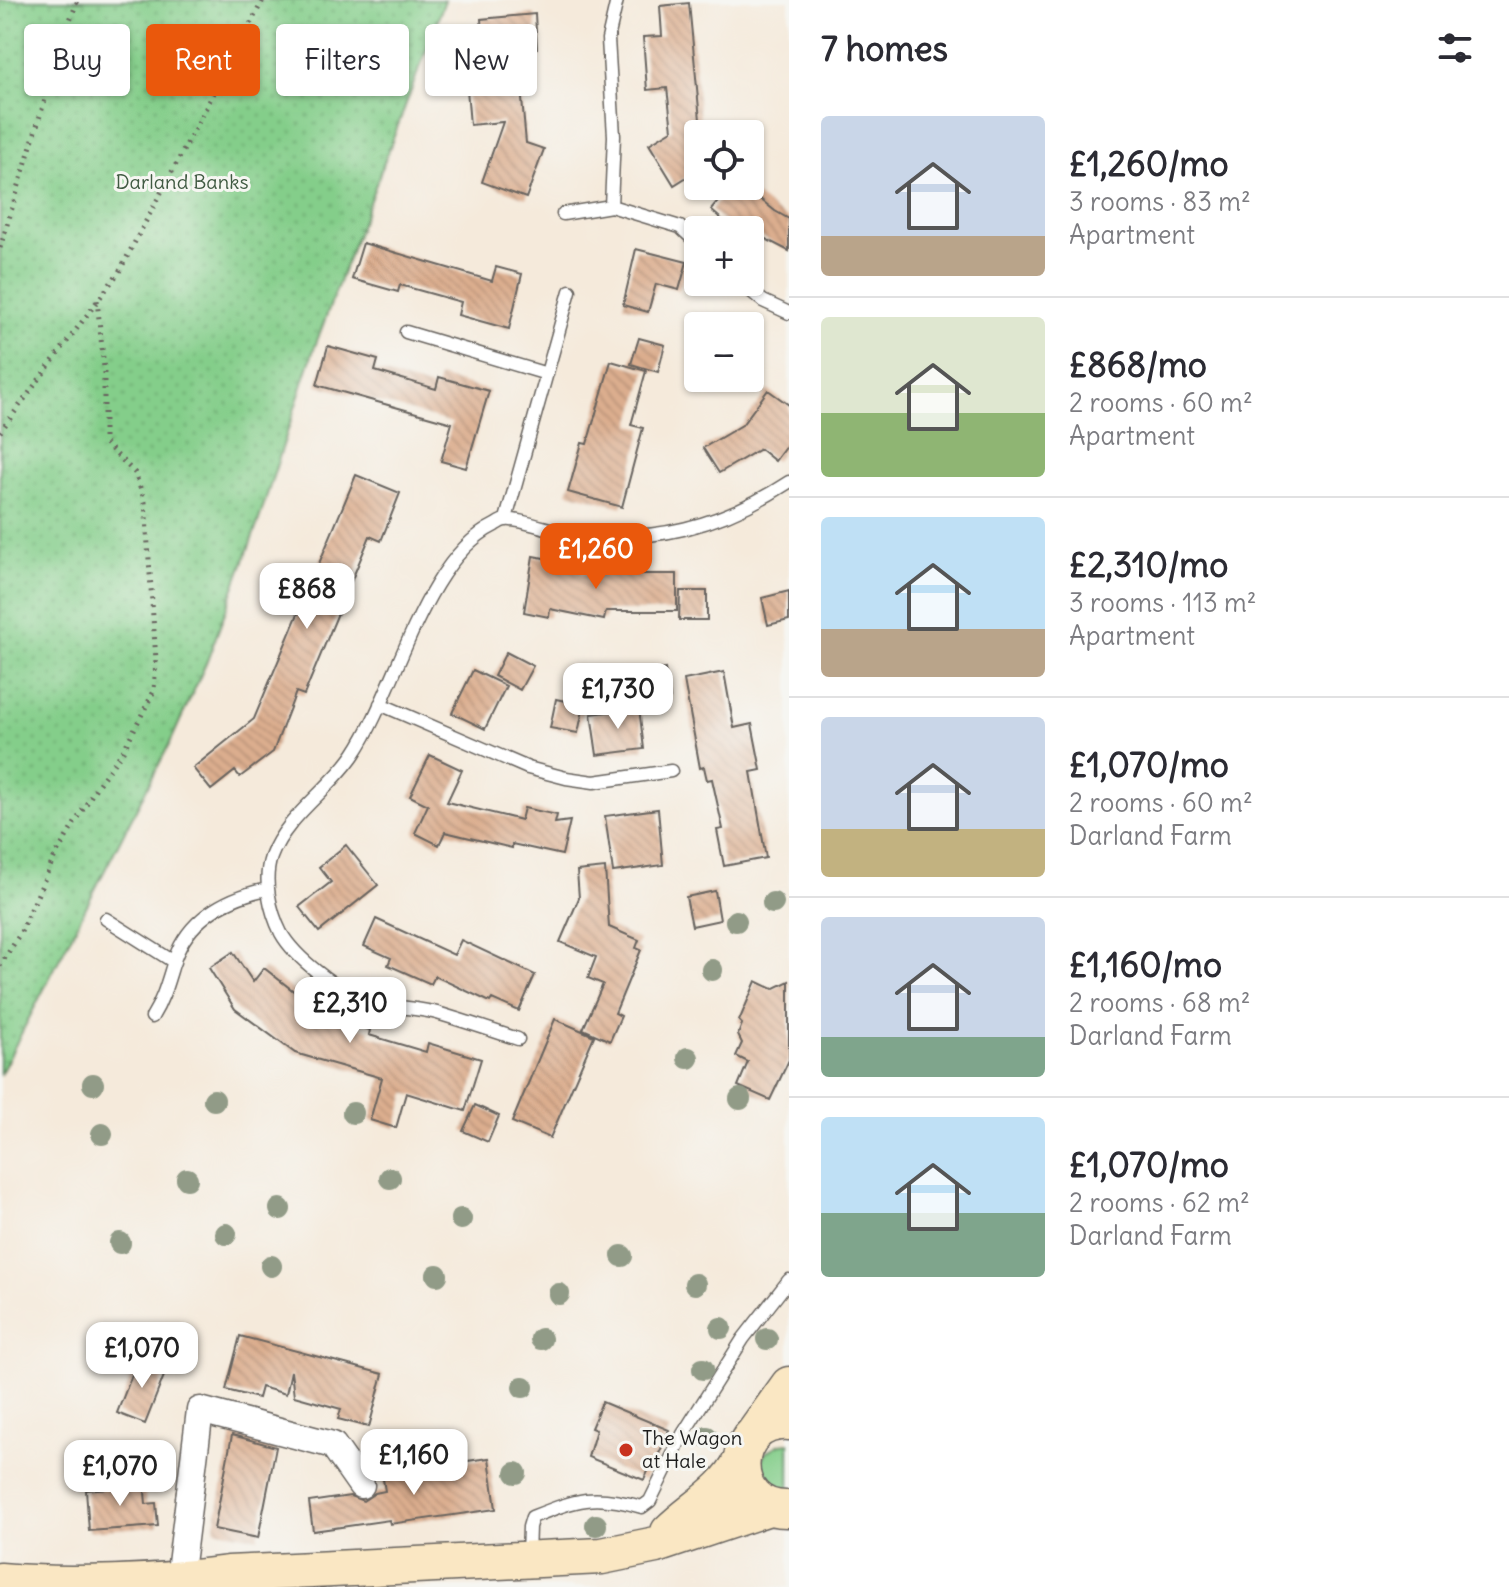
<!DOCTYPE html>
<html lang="en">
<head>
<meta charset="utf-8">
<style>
  :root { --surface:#fff; --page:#f7f7f7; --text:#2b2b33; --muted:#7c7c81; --line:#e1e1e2; --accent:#ea580c }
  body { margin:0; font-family:Delius,sans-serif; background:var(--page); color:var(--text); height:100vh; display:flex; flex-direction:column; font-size:30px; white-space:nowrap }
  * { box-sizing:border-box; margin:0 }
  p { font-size:26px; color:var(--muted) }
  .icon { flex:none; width:44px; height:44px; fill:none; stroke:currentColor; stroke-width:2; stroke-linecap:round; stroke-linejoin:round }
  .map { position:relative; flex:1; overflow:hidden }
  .side { display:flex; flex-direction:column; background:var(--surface); width:720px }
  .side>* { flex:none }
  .top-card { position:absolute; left:24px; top:24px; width:644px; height:72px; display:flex; gap:16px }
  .fabs { position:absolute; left:684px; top:120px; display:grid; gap:16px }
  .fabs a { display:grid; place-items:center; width:80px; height:80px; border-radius:8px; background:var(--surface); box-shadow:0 2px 6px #0004; font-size:40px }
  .price { position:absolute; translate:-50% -68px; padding:0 18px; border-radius:16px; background:#fff; color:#222; font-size:26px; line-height:52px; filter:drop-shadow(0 2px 4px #0008) }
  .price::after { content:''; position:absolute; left:50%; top:48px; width:24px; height:18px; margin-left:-12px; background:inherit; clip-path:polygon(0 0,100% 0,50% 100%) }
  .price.on { background:var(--accent); color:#fff }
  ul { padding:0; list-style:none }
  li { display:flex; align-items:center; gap:24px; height:200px; padding:0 32px }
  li+li { border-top:2px solid var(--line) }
  li span { display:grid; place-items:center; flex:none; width:224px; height:160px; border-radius:8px; color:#555 }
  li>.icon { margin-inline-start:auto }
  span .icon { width:96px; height:96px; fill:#fffc; stroke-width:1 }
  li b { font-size:34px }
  h2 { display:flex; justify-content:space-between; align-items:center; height:96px; padding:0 32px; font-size:34px }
  .chip { padding:0 28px; border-radius:8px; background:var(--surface); box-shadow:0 2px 6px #0004; font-size:28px; line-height:72px }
  .chip.on { background:var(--accent); color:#fff }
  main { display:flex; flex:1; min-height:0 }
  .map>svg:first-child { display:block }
  .grass { fill:#84ce8a; stroke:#507553; stroke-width:2 }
  .park { fill:url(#park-dots); stroke:#507553; stroke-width:2 }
  .building { fill:url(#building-back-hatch) }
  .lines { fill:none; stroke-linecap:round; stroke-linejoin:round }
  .lane-casing { stroke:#68645f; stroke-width:15 }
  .street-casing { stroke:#68645f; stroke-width:29 }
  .secondary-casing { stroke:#68645f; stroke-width:39 }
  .path { stroke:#68645f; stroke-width:5; stroke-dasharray:2 6; stroke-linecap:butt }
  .lane { stroke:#fff; stroke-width:12 }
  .street { stroke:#fff; stroke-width:26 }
  .secondary { stroke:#fae7c3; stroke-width:36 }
  .tree { fill:#919b87 }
  .poi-dot { fill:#c8321e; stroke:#f6f6f2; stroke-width:3 }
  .labels { text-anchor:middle; stroke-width:6; stroke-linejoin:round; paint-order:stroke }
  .park-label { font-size:20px; fill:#405a42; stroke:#f6f6f2 }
  .poi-label { font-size:20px; fill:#1c1c1c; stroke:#f6f6f2; text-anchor:start }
</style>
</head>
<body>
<main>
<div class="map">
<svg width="789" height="1587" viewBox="0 0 789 1587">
  <defs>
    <pattern id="park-dots" width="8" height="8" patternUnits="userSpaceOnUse" patternTransform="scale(2)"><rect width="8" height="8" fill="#84ce8a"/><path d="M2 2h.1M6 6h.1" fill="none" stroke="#71b076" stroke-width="1.8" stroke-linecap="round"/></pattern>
    <pattern id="building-back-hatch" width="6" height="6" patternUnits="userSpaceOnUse" patternTransform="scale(2)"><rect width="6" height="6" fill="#dbad8e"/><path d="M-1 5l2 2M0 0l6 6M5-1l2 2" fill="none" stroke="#bb947a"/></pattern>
  </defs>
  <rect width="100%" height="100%" fill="#f6f6f2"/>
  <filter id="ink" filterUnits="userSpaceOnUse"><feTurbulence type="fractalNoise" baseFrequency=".0125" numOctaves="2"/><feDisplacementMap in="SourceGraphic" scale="16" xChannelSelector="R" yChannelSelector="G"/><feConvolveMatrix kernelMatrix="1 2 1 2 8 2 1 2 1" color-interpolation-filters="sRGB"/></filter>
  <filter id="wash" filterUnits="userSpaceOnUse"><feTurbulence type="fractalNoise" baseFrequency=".006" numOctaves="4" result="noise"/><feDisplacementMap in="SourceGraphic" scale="32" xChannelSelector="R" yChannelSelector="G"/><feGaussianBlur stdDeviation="1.8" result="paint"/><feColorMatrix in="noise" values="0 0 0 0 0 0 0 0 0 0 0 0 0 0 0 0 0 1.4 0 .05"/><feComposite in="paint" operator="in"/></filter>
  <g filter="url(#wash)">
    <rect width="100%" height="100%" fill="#f5eadb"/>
    <path class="grass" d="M789 1443V1495C766 1491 753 1477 765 1453L780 1444Z"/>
    <path class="park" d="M0 0H445L314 349 258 523 207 661 172 739 0 1075Z"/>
    <g id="blocks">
      <path class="building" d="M689 3 700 120 698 170 674 185 649 144 672 130 667 88 647 90 643 37 662 36 660 6Z
        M535 14 537 48 520 50V55H518L526 143 544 149 526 198 482 182 503 122 470 125 464 53 484 51 481 19Z
        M731 186H744L775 211 789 219V251L758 235 751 244 750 230H734L711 210Z
        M363 243 492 281 496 267 522 274 509 329 458 315 461 302 400 285 398 292 352 279Z
        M636 249 687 262 679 290 656 284 648 312 623 305Z
        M639 338 665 345 658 372 631 364Z
        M328 346 378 360 375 371 436 389 439 377 489 391 466 468 441 461 452 423 317 385Z
        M611 361 646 371 631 425 643 428 622 507 568 492 582 443 587 444Z
        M768 390 789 405V442L775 461 760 449 719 473 703 448 742 425Z
        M356 475 400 493 381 541 370 536 304 695 296 692 273 752 240 777 235 771 211 790 193 768 254 719Z
        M533 556 583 565 581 574H677V611H606L604 620 550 609 549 617 524 612Z
        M680 591H707V620H679Z
        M789 591V620L768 625 762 598Z
        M506 652 533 666 520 690 494 676Z
        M665 669 670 698 642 703 636 674Z
        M473 670 506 686 485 729 452 713Z
        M724 672 734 728 752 724 761 770 751 772 766 858 724 866 717 830 723 829 712 779 707 780 704 767 700 768 684 680Z
        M556 699 584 705 578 733 550 728Z
        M639 708 644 749 597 755 591 714Z
        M430 755 462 770 447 802 521 820 524 808 557 815 555 823 570 821 562 855 512 844V848L445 832 439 845 415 833 428 805 410 796Z
        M658 809 663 865 613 872 605 816Z
        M346 845 378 885 319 932 299 907 331 882 319 867Z
        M605 868 609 927 639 940 636 948 641 950 615 1013 621 1016 610 1041 583 1029 603 984 588 978 596 957 560 942 579 898 577 871Z
        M715 891 720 920 692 926 686 897Z
        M376 919 454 955 461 940 535 975 519 1011 492 999 490 1002 435 976 431 984 388 965 391 958 364 946Z
        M233 952 253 982 264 968 305 1000 298 1009 370 1030 369 1035 426 1052 428 1043 481 1059 465 1111 406 1093 396 1128 370 1120 382 1078 295 1053 235 1009 209 968Z
        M756 981 773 989 789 981V1060L770 1100 738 1086 748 1062 736 1056 742 1043 738 1035 742 1024 739 1021Z
        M555 1019 594 1036 550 1138 512 1122Z
        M475 1105 499 1116 488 1142 463 1131Z
        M240 1336 383 1374 369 1427 338 1419 341 1409 294 1396 291 1371 286 1394 261 1387 258 1398 226 1390Z
        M139 1357 167 1368 145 1424 117 1413Z
        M602 1402 669 1430 653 1468 650 1467 644 1480 588 1457 596 1430 591 1428Z
        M232 1435 276 1447 258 1538 214 1529Z
        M489 1458 496 1509 390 1524 389 1520 313 1531 309 1502 350 1496 363 1501 375 1493 385 1491 382 1473Z
        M144 1480 146 1504 156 1503 158 1526 89 1531 86 1490 120 1487 119 1482Z"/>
    </g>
  </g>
  <g filter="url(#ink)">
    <use href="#blocks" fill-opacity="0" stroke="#68645f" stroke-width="2"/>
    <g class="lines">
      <defs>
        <path id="lane" d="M611 206 614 136 608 39 617 0
          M563 214 611 206 680 227 698 244
          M740 282 763 301 789 313
          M406 332 547 374
          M506 519 570 291
          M380 704 528 768 566 778 594 782 671 771
          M106 919 174 962
          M152 1017C164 998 168 979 175 958 190 917 226 898 267 889
          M518 1039C491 1030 464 1021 437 1013 414 1007 388 1008 365 1000 338 991 295 958 281 933 270 911 263 880 271 857 286 816 330 790 354 754 397 690 423 560 495 525 498 523 502 520 506 520 518 518 555 532 571 534 653 544 720 527 789 482
          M528 1555 529 1527 532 1517C578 1499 593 1493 642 1507L650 1501 683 1434 743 1339 789 1280"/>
        <path id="street" d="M179 1580 200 1410 333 1445 361 1485"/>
        <path id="secondary" d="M754 1434 789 1385
          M787 1509C725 1510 727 1418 789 1422
          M669 1532C692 1509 727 1491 741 1461
          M0 1581C67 1587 161 1583 228 1574L602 1556 656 1545 769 1507"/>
      </defs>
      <use href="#lane" class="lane-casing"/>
      <use href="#street" class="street-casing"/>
      <use href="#secondary" class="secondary-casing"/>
      <path class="path" d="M0 248 66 30 78 0
        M0 432 119 272 263 0
        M0 966 20 934 54 858 97 786 123 751 154 691 156 660 145 502 135 473 104 442V368L97 300"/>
      <use href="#lane" class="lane"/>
      <use href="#street" class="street"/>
      <use href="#secondary" class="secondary"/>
    </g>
    <g class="tree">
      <circle cx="773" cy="903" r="11"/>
      <circle cx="736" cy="921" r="11"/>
      <circle cx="712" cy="970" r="11"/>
      <circle cx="688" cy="1058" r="11"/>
      <circle cx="93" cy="1084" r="11"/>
      <circle cx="740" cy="1099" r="11"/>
      <circle cx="214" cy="1100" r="11"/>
      <circle cx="353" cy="1113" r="11"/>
      <circle cx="102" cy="1134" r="11"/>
      <circle cx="390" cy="1178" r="11"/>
      <circle cx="187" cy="1179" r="11"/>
      <circle cx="280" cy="1209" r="11"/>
      <circle cx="461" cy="1219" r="11"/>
      <circle cx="226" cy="1234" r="11"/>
      <circle cx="120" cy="1243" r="11"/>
      <circle cx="622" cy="1256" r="11"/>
      <circle cx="271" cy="1266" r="11"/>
      <circle cx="437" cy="1275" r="11"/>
      <circle cx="695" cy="1284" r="11"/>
      <circle cx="559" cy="1294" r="11"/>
      <circle cx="721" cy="1328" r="11"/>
      <circle cx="541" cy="1339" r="11"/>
      <circle cx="767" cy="1339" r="11"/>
      <circle cx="703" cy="1369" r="11"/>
      <circle cx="523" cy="1387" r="11"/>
      <circle cx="707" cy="1437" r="11"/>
      <circle cx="516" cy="1473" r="11"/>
      <circle cx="596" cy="1525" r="11"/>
    </g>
  </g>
  <circle class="poi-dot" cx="626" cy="1450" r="8"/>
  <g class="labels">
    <g class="park-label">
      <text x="182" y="189">Darland Banks</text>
    </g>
    <g class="poi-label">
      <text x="642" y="1445">The Wagon<tspan x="642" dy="23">at Hale</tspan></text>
    </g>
  </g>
</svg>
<div class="fabs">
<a><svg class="icon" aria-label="locate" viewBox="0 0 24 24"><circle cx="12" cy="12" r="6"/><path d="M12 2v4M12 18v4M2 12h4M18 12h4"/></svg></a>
<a>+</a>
<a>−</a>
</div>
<b class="price on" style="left:596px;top:591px">£1,260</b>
<b class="price" style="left:307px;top:631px">£868</b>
<b class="price" style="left:618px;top:731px">£1,730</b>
<b class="price" style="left:350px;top:1045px">£2,310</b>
<b class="price" style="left:142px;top:1390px">£1,070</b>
<b class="price" style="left:414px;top:1497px">£1,160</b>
<b class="price" style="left:120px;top:1508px">£1,070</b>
<div class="top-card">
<a class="chip">Buy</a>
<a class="chip on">Rent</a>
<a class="chip">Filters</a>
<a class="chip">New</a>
</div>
</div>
<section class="side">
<h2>7 homes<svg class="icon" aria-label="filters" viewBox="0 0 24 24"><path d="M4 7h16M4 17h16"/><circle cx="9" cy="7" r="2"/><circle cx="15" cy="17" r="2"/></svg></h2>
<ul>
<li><span style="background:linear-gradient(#c9d6e8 75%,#b9a48a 0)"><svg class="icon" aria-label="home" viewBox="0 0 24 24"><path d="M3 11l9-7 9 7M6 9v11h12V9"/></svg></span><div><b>£1,260/mo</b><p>3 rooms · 83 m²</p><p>Apartment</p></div></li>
<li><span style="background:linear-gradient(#dfe7d0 60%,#8fb573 0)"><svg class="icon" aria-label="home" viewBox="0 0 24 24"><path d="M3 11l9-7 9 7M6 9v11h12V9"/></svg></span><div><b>£868/mo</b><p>2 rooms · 60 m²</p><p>Apartment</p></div></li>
<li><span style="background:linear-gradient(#bfe0f5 70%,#b9a48a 0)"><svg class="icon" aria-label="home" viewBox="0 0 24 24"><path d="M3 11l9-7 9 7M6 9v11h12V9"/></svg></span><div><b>£2,310/mo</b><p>3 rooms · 113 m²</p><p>Apartment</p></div></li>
<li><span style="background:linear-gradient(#c9d6e8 70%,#c2b280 0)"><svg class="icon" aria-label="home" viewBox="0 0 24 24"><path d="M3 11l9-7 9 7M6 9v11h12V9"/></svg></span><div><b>£1,070/mo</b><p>2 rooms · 60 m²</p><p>Darland Farm</p></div></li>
<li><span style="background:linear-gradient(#c9d6e8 75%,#7fa58c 0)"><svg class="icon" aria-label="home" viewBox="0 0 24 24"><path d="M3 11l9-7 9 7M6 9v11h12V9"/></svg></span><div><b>£1,160/mo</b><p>2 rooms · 68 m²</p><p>Darland Farm</p></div></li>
<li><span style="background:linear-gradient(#bfe0f5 60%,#7fa58c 0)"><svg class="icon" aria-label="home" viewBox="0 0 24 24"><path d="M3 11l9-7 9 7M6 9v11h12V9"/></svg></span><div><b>£1,070/mo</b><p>2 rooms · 62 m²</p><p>Darland Farm</p></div></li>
</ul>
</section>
</main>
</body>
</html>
